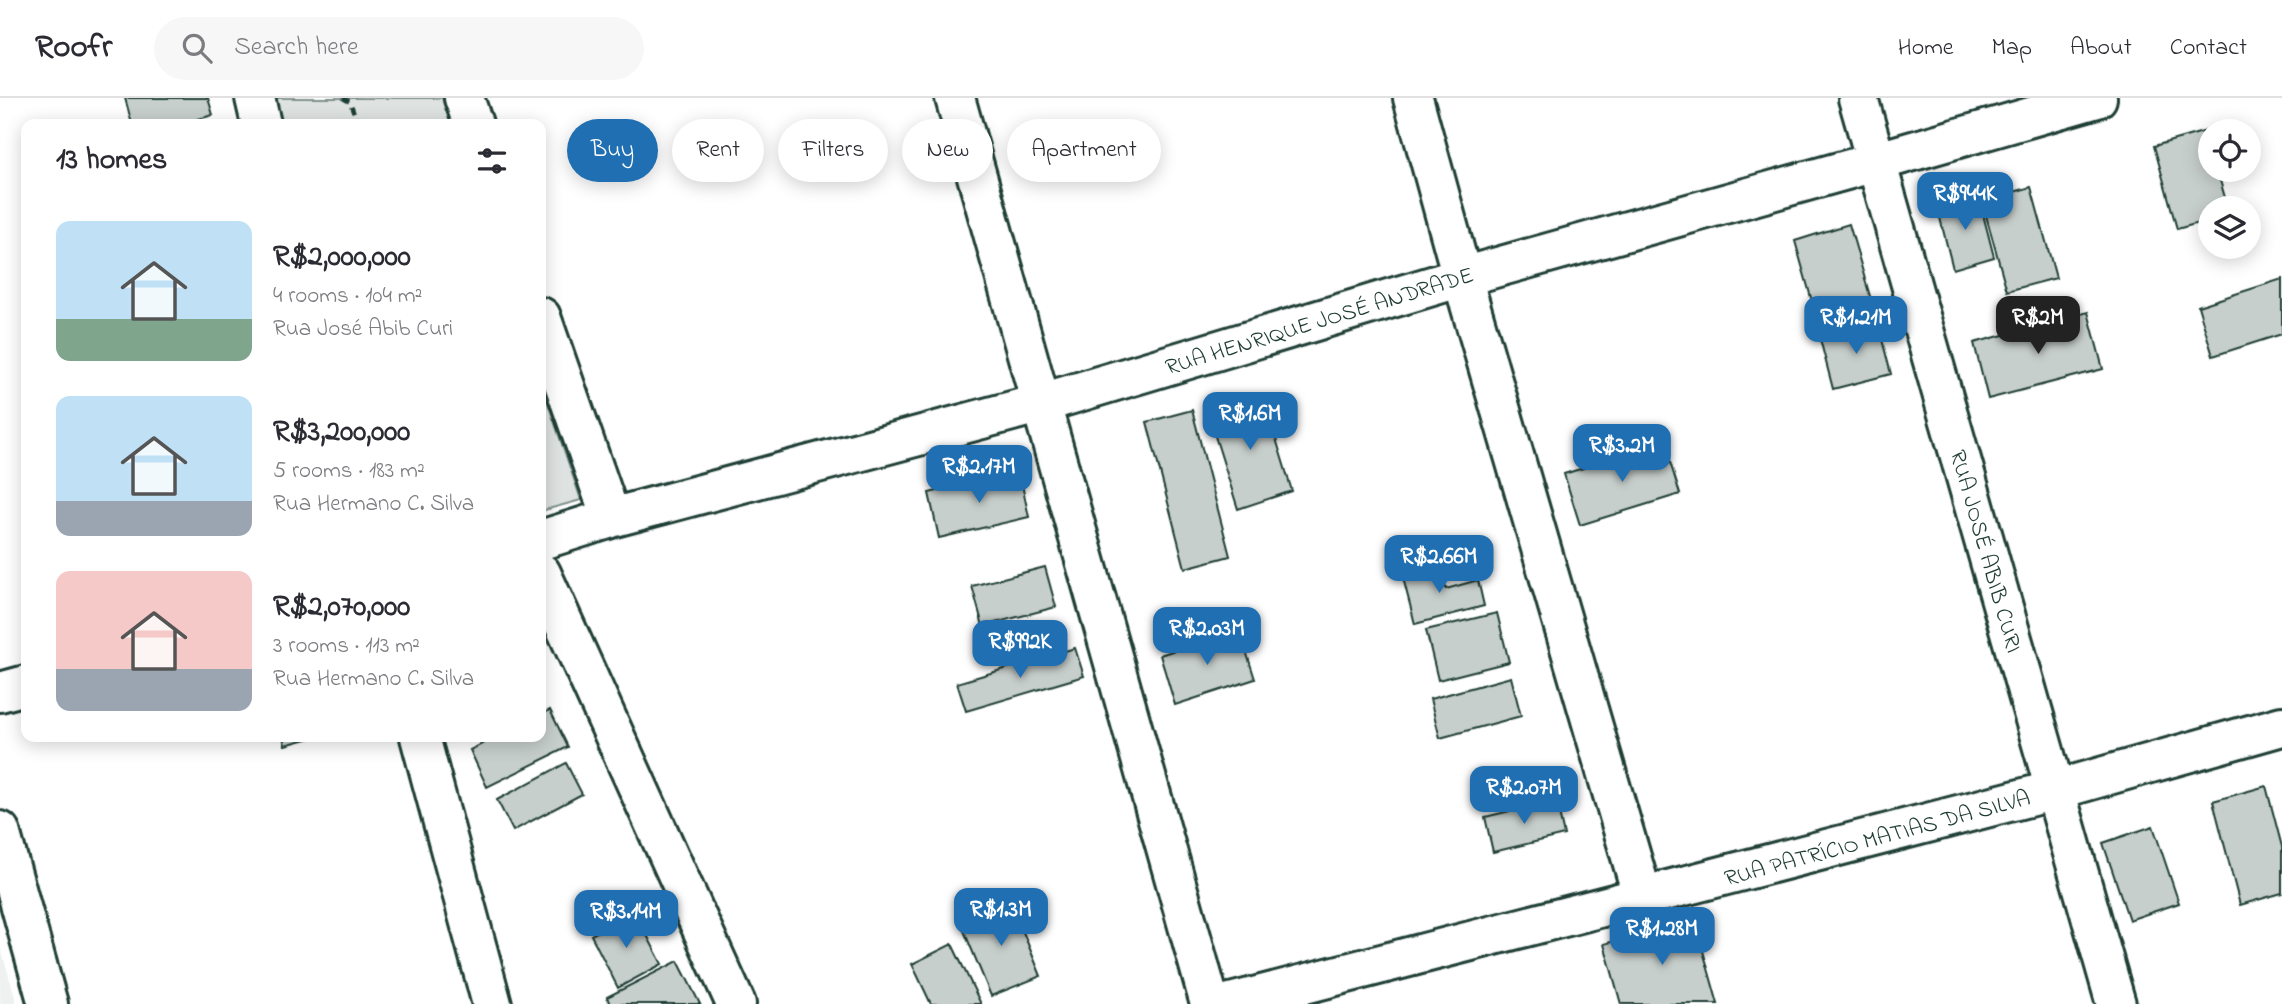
<!DOCTYPE html>
<html lang="en">
<head>
<meta charset="utf-8">
<style>
  :root { --surface:#fff; --page:#f7f7f7; --text:#2b2b33; --muted:#7c7c81; --line:#e1e1e2; --accent:#1f6fb2 }
  body { margin:0; font-family:"Indie Flower",sans-serif; background:var(--page); color:var(--text); height:100vh; display:flex; flex-direction:column; font-size:26px; white-space:nowrap }
  * { box-sizing:border-box; margin:0 }
  p { font-size:23px; color:var(--muted) }
  .icon { flex:none; width:38px; height:38px; fill:none; stroke:currentColor; stroke-width:2; stroke-linecap:round; stroke-linejoin:round }
  .map { position:relative; flex:1; overflow:hidden }
  .panel { position:absolute; left:21px; top:21px; width:525px; height:623px; display:flex; flex-direction:column; background:var(--surface); border-radius:14px; box-shadow:0 4px 18px #0003 }
  .panel>* { flex:none }
  .top-card { position:absolute; left:567px; top:21px; width:665px; height:63px; display:flex; gap:14px }
  .fabs { position:absolute; left:2198px; top:21px; display:grid; gap:14px }
  .fabs a { display:grid; place-items:center; width:63px; height:63px; border-radius:50%; background:var(--surface); box-shadow:0 4px 18px #0003; font-size:35px }
  .price { position:absolute; translate:-50% -60px; padding:0 16px; border-radius:14px; background:var(--accent); color:#fff; font-size:23px; line-height:46px; filter:drop-shadow(0 2px 4px #0008) }
  .price::after { content:''; position:absolute; left:50%; top:42px; width:21px; height:16px; margin-left:-10px; background:inherit; clip-path:polygon(0 0,100% 0,50% 100%) }
  .price.active { background:#222; color:#fff }
  ul { padding:0; list-style:none }
  li { display:flex; align-items:center; gap:21px; height:175px; padding:0 35px }
  li span { display:grid; place-items:center; flex:none; width:196px; height:140px; border-radius:14px; color:#555 }
  li>.icon { margin-inline-start:auto }
  span .icon { width:84px; height:84px; fill:#fffc; stroke-width:1 }
  li b { font-size:30px }
  h2 { display:flex; justify-content:space-between; align-items:center; height:84px; padding:0 35px; font-size:30px }
  .pill { padding:0 24px; border-radius:32px; background:var(--surface); box-shadow:0 4px 18px #0003; font-size:24px; line-height:63px }
  .pill.active { background:var(--accent); color:#fff }
  header { display:flex; align-items:center; gap:42px; box-sizing:border-box; height:98px; padding:0 35px; background:var(--surface); border-bottom:2px solid var(--line) }
  header strong { font-size:33px }
  nav { display:flex; gap:38px; margin-inline-start:auto; font-size:24px }
  .search { width:490px; height:63px; background:var(--page); display:flex; align-items:center; gap:18px; box-sizing:border-box; padding:0 24px; border-radius:38px; color:var(--muted); font-size:26px }
  .map>svg:first-child { display:block }
  .built { fill:#eef1f0 }
  .green { fill:#dee3e2; stroke:#7e908b; stroke-width:2 }
  .building { fill:#c7cfcc; stroke:#1f3d34; stroke-width:2 }
  .lines { fill:none; stroke-linecap:round; stroke-linejoin:round }
  .minor-casing { stroke:#1f3d34; stroke-width:44 }
  .path { stroke:#1f3d34; stroke-width:4.5; stroke-dasharray:7 5; stroke-linecap:butt }
  .minor { stroke:#fff; stroke-width:38 }
  .labels { text-anchor:middle; stroke-width:7; stroke-linejoin:round; paint-order:stroke }
  .street-label { font-size:23px; fill:#1f3d34; stroke:#fff }
</style>
</head>
<body>
<header>
<strong>Roofr</strong>
<div class="search"><svg class="icon" aria-label="search" viewBox="0 0 24 24"><circle cx="10" cy="10" r="6"/><path d="M15 15l6 6"/></svg>Search here</div>
<nav><a>Home</a><a>Map</a><a>About</a><a>Contact</a></nav>
</header>
<div class="map">
<svg width="2282" height="906" viewBox="0 0 2282 906">
  <rect width="100%" height="100%" fill="#fff"/>
  <filter id="ink" filterUnits="userSpaceOnUse"><feTurbulence type="fractalNoise" baseFrequency=".0143" numOctaves="2"/><feDisplacementMap in="SourceGraphic" scale="14" xChannelSelector="R" yChannelSelector="G"/><feConvolveMatrix kernelMatrix="1 2 1 2 8 2 1 2 1" color-interpolation-filters="sRGB"/></filter>
  <g filter="url(#ink)">
    <path class="built" d="M0 847 17 906H0Z"/>
    <path class="green" d="M267 0H442L451 26H274Z
      M541 285 581 402 541 413Z"/>
    <path class="building" d="M125 0H208L213 17 180 26H132Z
      M2206 33 2210 49V72H2217L2228 110H2210V122L2177 131 2154 48Z
      M2031 89 2056 180 2007 193 1982 103Z
      M1978 97 1994 159 1953 171 1937 108Z
      M1849 126 1874 212 1819 228 1795 143Z
      M2282 181V236L2213 258 2198 208Z
      M2088 214 2103 271 1988 301 1974 245Z
      M1878 226 1891 276 1833 291 1820 241Z
      M1263 298 1292 393 1238 411 1208 316Z
      M1192 312 1230 458 1185 470 1147 324Z
      M1664 345 1680 396 1580 427 1564 376Z
      M1019 373 1029 419 939 440 929 395Z
      M1440 466 1446 491 1478 482 1484 508 1415 526 1402 476Z
      M1045 469 1056 509 983 528 972 488Z
      M1497 515 1509 564 1438 582 1426 532Z
      M1239 531 1255 581 1175 607 1160 557Z
      M1075 550 1084 578 966 613 957 585Z
      M1511 579 1521 618 1440 640 1430 601Z
      M550 612 568 649 487 689 470 652 496 639H541V617Z
      M283 639H314L285 647Z
      M566 665 582 696 513 733 497 702Z
      M2266 688 2282 749V795L2240 807 2213 703Z
      M1556 702 1564 737 1493 754 1485 719Z
      M2153 728 2179 805 2129 822 2103 745Z
      M1010 802 1041 878 991 898 960 823Z
      M635 814 662 866 618 890 591 837Z
      M1694 821 1718 906H1621L1604 846Z
      M952 846 981 906H931L912 866Z
      M678 863 700 906H610L607 899Z"/>
    <g class="lines">
      <defs>
        <path id="minor" d="M255 0 261 26
          M464 0 473 26
          M955 0 1210 906
          M1413 0 1462 179 1643 800
          M1858 0 2116 906
          M541 219 611 420
          M541 442 611 420 1042 305 1462 179 1875 64 2097 0
          M541 475 736 906
          M0 594 26 587
          M420 639 492 906
          M0 733 48 906
          M1227 906 2055 692 2282 628"/>
      </defs>
      <use href="#minor" class="minor-casing"/>
      <path class="path" d="M343 0 350 4 358 26"/>
      <use href="#minor" class="minor"/>
    </g>
  </g>
  <g class="labels">
    <g class="street-label">
      <text transform="translate(1319 222) rotate(-17)" y="8">RUA HENRIQUE JOSÉ ANDRADE</text>
      <text transform="translate(1987 453) rotate(74)" y="8">RUA JOSÉ ABIB CURI</text>
      <text transform="translate(1877 739) rotate(-15)" y="8">RUA PATRÍCIO MATIAS DA SILVA</text>
    </g>
  </g>
</svg>
<div class="fabs">
<a><svg class="icon" aria-label="locate" viewBox="0 0 24 24"><circle cx="12" cy="12" r="6"/><path d="M12 2v4M12 18v4M2 12h4M18 12h4"/></svg></a>
<a><svg class="icon" aria-label="layers" viewBox="0 0 24 24"><path d="M12 4l9 5-9 5-9-5zM3 14l9 5 9-5"/></svg></a>
</div>
<b class="price" style="left:1965px;top:134px">R$944K</b>
<b class="price" style="left:1856px;top:258px">R$1.21M</b>
<b class="price active" style="left:2038px;top:258px">R$2M</b>
<b class="price" style="left:1250px;top:354px">R$1.6M</b>
<b class="price" style="left:1622px;top:386px">R$3.2M</b>
<b class="price" style="left:979px;top:407px">R$2.17M</b>
<b class="price" style="left:1439px;top:497px">R$2.66M</b>
<b class="price" style="left:1207px;top:569px">R$2.03M</b>
<b class="price" style="left:1020px;top:582px">R$992K</b>
<b class="price" style="left:1524px;top:728px">R$2.07M</b>
<b class="price" style="left:1001px;top:850px">R$1.3M</b>
<b class="price" style="left:626px;top:852px">R$3.14M</b>
<b class="price" style="left:1662px;top:869px">R$1.28M</b>
<div class="top-card">
<a class="pill active">Buy</a>
<a class="pill">Rent</a>
<a class="pill">Filters</a>
<a class="pill">New</a>
<a class="pill">Apartment</a>
</div>
<section class="panel">
<h2>13 homes<svg class="icon" aria-label="filters" viewBox="0 0 24 24"><path d="M4 7h16M4 17h16"/><circle cx="9" cy="7" r="2"/><circle cx="15" cy="17" r="2"/></svg></h2>
<ul>
<li><span style="background:linear-gradient(#bfe0f5 70%,#7fa58c 0)"><svg class="icon" aria-label="home" viewBox="0 0 24 24"><path d="M3 11l9-7 9 7M6 9v11h12V9"/></svg></span><div><b>R$2,000,000</b><p>4 rooms · 104 m²</p><p>Rua José Abib Curi</p></div></li>
<li><span style="background:linear-gradient(#bfe0f5 75%,#9aa5b1 0)"><svg class="icon" aria-label="home" viewBox="0 0 24 24"><path d="M3 11l9-7 9 7M6 9v11h12V9"/></svg></span><div><b>R$3,200,000</b><p>5 rooms · 183 m²</p><p>Rua Hermano C. Silva</p></div></li>
<li><span style="background:linear-gradient(#f6c9c9 70%,#9aa5b1 0)"><svg class="icon" aria-label="home" viewBox="0 0 24 24"><path d="M3 11l9-7 9 7M6 9v11h12V9"/></svg></span><div><b>R$2,070,000</b><p>3 rooms · 113 m²</p><p>Rua Hermano C. Silva</p></div></li>
</ul>
</section>
</div>
</body>
</html>
